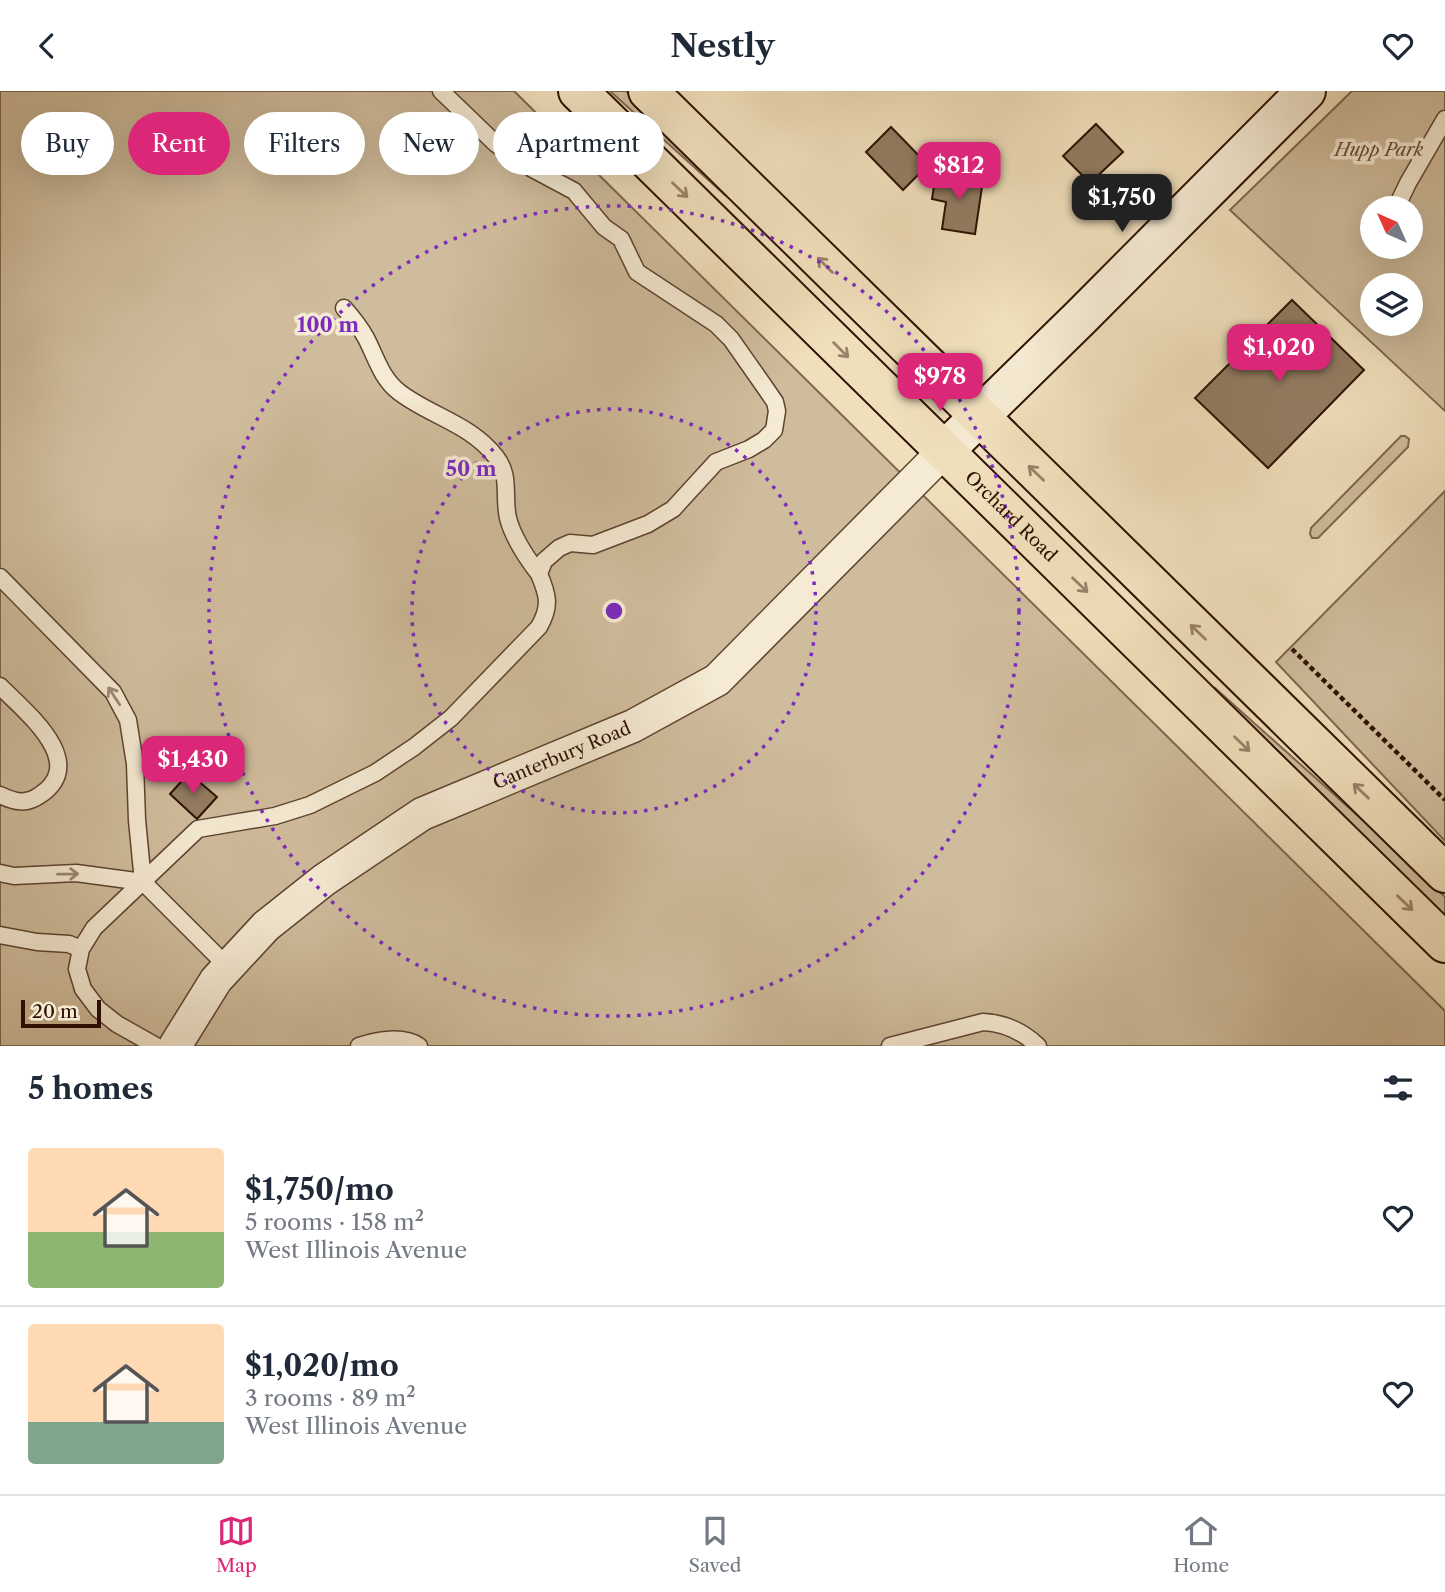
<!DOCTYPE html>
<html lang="en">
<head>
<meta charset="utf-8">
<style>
  :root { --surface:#fff; --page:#f2f2f3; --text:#1f2937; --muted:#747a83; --line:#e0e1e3; --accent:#db2777 }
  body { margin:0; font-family:"Libre Caslon Text",serif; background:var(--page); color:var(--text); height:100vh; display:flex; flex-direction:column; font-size:26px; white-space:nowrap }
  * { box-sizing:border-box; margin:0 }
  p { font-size:23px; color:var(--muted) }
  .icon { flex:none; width:38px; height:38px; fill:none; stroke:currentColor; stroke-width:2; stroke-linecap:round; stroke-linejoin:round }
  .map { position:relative; height:955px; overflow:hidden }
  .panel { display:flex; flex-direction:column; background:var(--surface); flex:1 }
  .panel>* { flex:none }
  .guide { position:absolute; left:21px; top:21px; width:700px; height:63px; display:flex; gap:14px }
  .needle { width:46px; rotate:315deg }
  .buttons { position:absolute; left:1360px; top:105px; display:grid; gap:14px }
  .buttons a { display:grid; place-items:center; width:63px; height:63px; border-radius:50%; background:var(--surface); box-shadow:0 7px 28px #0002; font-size:35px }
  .scale { position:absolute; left:21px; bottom:18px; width:80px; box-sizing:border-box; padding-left:7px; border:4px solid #2e1102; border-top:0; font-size:19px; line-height:24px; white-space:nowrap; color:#2e1102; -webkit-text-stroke:5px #f5ead3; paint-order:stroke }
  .price { position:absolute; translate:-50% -60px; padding:0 16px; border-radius:14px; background:var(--accent); color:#fff; font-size:23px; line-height:46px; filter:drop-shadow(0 2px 4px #0008) }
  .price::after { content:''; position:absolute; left:50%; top:42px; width:21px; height:16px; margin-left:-10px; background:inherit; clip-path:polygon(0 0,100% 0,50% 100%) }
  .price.active { background:#222; color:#fff }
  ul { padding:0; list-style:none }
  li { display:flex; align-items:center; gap:21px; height:175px; padding:0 28px }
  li+li { border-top:2px solid var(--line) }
  li span { display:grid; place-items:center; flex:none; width:196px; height:140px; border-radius:7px; color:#555 }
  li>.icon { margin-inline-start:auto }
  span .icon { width:84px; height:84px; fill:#fffc; stroke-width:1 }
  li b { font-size:30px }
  h2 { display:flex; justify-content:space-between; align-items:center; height:84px; padding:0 28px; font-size:30px }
  .tag { padding:0 24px; border-radius:32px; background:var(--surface); box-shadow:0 7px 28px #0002; font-size:24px; line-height:63px }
  .tag.active { background:var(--accent); color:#fff }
  header { display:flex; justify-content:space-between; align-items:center; height:91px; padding:0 28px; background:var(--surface); font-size:32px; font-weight:700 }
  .tabs { display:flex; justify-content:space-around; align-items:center; height:98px; border-top:2px solid var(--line); background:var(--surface); font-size:19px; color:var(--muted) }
  .tabs a { display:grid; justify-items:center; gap:4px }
  .tabs .active { color:var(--accent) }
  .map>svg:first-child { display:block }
  .green { fill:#cfbc9c; stroke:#7e664f; stroke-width:2; fill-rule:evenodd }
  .building { fill:#937c62; stroke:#2e1102; stroke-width:2 }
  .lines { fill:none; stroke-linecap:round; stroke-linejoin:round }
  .lane-casing { stroke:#5e4430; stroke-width:19 }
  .street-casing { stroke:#5e4430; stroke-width:35 }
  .secondary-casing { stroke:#2e1102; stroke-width:42 }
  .primary-casing { stroke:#2e1102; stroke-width:42 }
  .path { stroke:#2e1102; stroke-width:4.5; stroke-dasharray:5 3.5; stroke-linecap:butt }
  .lane { stroke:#f5ead3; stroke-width:16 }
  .street { stroke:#f5ead3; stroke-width:32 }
  .secondary { stroke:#f5ead3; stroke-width:38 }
  .primary { stroke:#f0dfbb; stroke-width:38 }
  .oneway { stroke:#998268 }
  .oneway2 { stroke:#9b8875 }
  .ring { fill:none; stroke:#7b2cbf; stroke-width:3.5; stroke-dasharray:3.5 7 }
  .labels { text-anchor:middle; stroke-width:7; stroke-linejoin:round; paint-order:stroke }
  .park-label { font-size:18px; font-style:italic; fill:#664d38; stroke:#f5ead3 }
  .street-label { font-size:18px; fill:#2e1102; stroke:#f5ead3 }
  .centre { fill:#7b2cbf; stroke:#f5ead3; stroke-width:3.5 }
  .ring-label { font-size:21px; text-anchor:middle; font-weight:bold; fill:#7b2cbf; stroke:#f5ead3; stroke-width:7; stroke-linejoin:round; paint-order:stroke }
</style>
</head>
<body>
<header><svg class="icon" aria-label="back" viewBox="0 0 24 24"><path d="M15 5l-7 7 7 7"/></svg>Nestly<svg class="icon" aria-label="heart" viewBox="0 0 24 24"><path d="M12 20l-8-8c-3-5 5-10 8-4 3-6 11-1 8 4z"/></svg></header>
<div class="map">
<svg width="1445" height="955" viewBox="0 0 1445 955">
  <rect width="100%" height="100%" fill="#f0dfbb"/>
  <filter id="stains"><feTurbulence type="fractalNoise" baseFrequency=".00286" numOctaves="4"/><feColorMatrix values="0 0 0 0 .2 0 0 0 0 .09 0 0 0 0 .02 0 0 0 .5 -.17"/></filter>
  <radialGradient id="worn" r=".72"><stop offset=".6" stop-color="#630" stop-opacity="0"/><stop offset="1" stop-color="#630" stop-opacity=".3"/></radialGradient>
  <path class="green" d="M0 0H514L1445 920V955H0Z
    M610 0H626L728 100 725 104Z
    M1352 0H1445V320L1230 119ZM1372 117H1410V156H1372ZM1372 194H1410V233H1372Z
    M1401 345H1405L1409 348 1408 356 1318 447H1312L1310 443 1311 437Z
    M1445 400V750L1276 571Z
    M1215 597 1404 766 1445 806V829L1212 602Z"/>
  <path class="building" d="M1096 33 1123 61 1090 92 1063 65Z
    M891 36 928 74 903 99 866 61Z
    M936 82 983 89 975 143 942 138 946 111 932 108Z
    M1292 209 1364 279 1268 377 1195 307 1235 267 1232 264 1250 246 1252 249Z
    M189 682 217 706 197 728 170 703Z"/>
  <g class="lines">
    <defs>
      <path id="lane" d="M1396 117 1408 92 1445 28
        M344 217C352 226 360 236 366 247 376 266 381 287 399 301 430 325 471 333 496 366 511 385 503 405 508 427 513 447 526 466 539 483L544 470 559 457 570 452 593 454 648 433 673 418 716 371 749 358 764 349 774 339 777 320 775 311 764 295 731 248 716 233 637 181 621 148 604 136 574 100 531 77 496 53 441 0
        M0 486 113 601 128 629 135 673 137 729 143 791
        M0 595C24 620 90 671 40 704 26 714 15 711 0 704
        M0 782 14 785 76 782 143 791 228 876
        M0 844 37 851 69 853 81 858
        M156 955 117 933 98 918 83 898 77 878 81 858 94 837 198 738 275 725 310 714 375 682 414 656 451 627 539 536C551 515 548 504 539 483
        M359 955C376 949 403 944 419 955
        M890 955 983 931C1005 932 1022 940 1038 955"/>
      <g id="street">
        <path id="s1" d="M175 955 216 889 266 835 324 789 422 723 633 635 717 589 943 361"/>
      </g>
      <path id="secondary" d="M943 361 1080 227 1306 0"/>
      <g id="primary">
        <path id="s2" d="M578 0 1445 852"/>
        <path d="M648 0 1445 782"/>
      </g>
    </defs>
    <use href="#lane" class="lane-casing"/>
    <use href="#street" class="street-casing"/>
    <use href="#secondary" class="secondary-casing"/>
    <use href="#primary" class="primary-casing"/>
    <path class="path" d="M1292 558 1445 709"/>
    <use href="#lane" class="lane"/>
    <use href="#street" class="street"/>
    <use href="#secondary" class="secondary"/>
    <use href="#primary" class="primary"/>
  </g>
  <defs><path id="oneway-shaft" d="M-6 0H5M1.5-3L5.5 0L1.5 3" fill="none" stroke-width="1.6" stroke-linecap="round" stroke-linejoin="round" transform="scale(1.75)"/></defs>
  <g class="oneway">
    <use href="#oneway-shaft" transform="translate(680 99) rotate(44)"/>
    <use href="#oneway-shaft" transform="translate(825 174) rotate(-135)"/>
    <use href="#oneway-shaft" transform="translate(841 259) rotate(45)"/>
    <use href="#oneway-shaft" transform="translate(1036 382) rotate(-136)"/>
    <use href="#oneway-shaft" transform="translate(1080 494) rotate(44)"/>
    <use href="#oneway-shaft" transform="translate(1198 541) rotate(-136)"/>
    <use href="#oneway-shaft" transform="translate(1242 653) rotate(44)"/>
    <use href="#oneway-shaft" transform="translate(1361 700) rotate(-136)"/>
    <use href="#oneway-shaft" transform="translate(1405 812) rotate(44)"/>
  </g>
  <g class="oneway2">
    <use href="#oneway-shaft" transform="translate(114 605) rotate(-123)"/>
    <use href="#oneway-shaft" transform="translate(68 783) rotate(-1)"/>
  </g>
  <g class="ring">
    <circle cx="614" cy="520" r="202"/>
    <circle cx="614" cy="520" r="405"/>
  </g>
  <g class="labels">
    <g class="park-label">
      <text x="1379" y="65">Hupp Park</text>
    </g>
    <g class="street-label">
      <text dy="6" stroke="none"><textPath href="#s2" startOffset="607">Orchard Road</textPath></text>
      <text dy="6" stroke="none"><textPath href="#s1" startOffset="495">Canterbury Road</textPath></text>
    </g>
  </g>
  <circle cx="614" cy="520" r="10" class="centre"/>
  <g class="ring-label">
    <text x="328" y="241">100 m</text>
    <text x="471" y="385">50 m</text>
  </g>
  <rect width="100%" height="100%" filter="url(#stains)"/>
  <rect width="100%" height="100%" fill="url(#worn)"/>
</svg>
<div class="buttons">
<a><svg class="needle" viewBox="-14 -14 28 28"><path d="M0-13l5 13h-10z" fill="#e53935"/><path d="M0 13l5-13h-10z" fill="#747a83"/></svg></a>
<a><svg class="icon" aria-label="layers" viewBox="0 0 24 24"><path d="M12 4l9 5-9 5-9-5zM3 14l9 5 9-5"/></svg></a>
</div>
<div class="scale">20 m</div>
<b class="price" style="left:959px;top:111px">$812</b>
<b class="price active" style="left:1122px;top:143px">$1,750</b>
<b class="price" style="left:1279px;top:293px">$1,020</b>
<b class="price" style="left:940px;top:322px">$978</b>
<b class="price" style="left:193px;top:705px">$1,430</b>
<div class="guide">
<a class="tag">Buy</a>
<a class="tag active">Rent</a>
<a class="tag">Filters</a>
<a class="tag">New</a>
<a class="tag">Apartment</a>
</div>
</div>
<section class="panel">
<h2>5 homes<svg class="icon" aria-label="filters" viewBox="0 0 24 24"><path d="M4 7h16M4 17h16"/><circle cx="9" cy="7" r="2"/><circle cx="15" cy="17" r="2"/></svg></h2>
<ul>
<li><span style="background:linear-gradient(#ffd9b3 60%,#8fb573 0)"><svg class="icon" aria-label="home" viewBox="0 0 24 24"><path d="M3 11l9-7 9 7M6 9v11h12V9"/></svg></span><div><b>$1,750/mo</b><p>5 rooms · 158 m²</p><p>West Illinois Avenue</p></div><svg class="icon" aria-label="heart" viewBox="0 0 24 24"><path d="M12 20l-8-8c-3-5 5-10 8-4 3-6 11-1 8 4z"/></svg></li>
<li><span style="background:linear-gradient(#ffd9b3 70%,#7fa58c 0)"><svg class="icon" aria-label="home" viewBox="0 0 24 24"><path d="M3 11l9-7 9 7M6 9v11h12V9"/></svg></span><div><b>$1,020/mo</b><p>3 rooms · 89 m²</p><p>West Illinois Avenue</p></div><svg class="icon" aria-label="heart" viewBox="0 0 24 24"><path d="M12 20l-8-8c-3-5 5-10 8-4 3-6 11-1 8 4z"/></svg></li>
</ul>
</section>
<nav class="tabs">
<a class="active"><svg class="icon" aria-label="map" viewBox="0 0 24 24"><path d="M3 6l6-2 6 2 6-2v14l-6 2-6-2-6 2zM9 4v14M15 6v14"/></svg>Map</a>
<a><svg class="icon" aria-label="saved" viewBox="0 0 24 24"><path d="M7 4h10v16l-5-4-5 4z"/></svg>Saved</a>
<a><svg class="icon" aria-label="home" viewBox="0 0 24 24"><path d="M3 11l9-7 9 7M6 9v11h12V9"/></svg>Home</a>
</nav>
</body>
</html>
